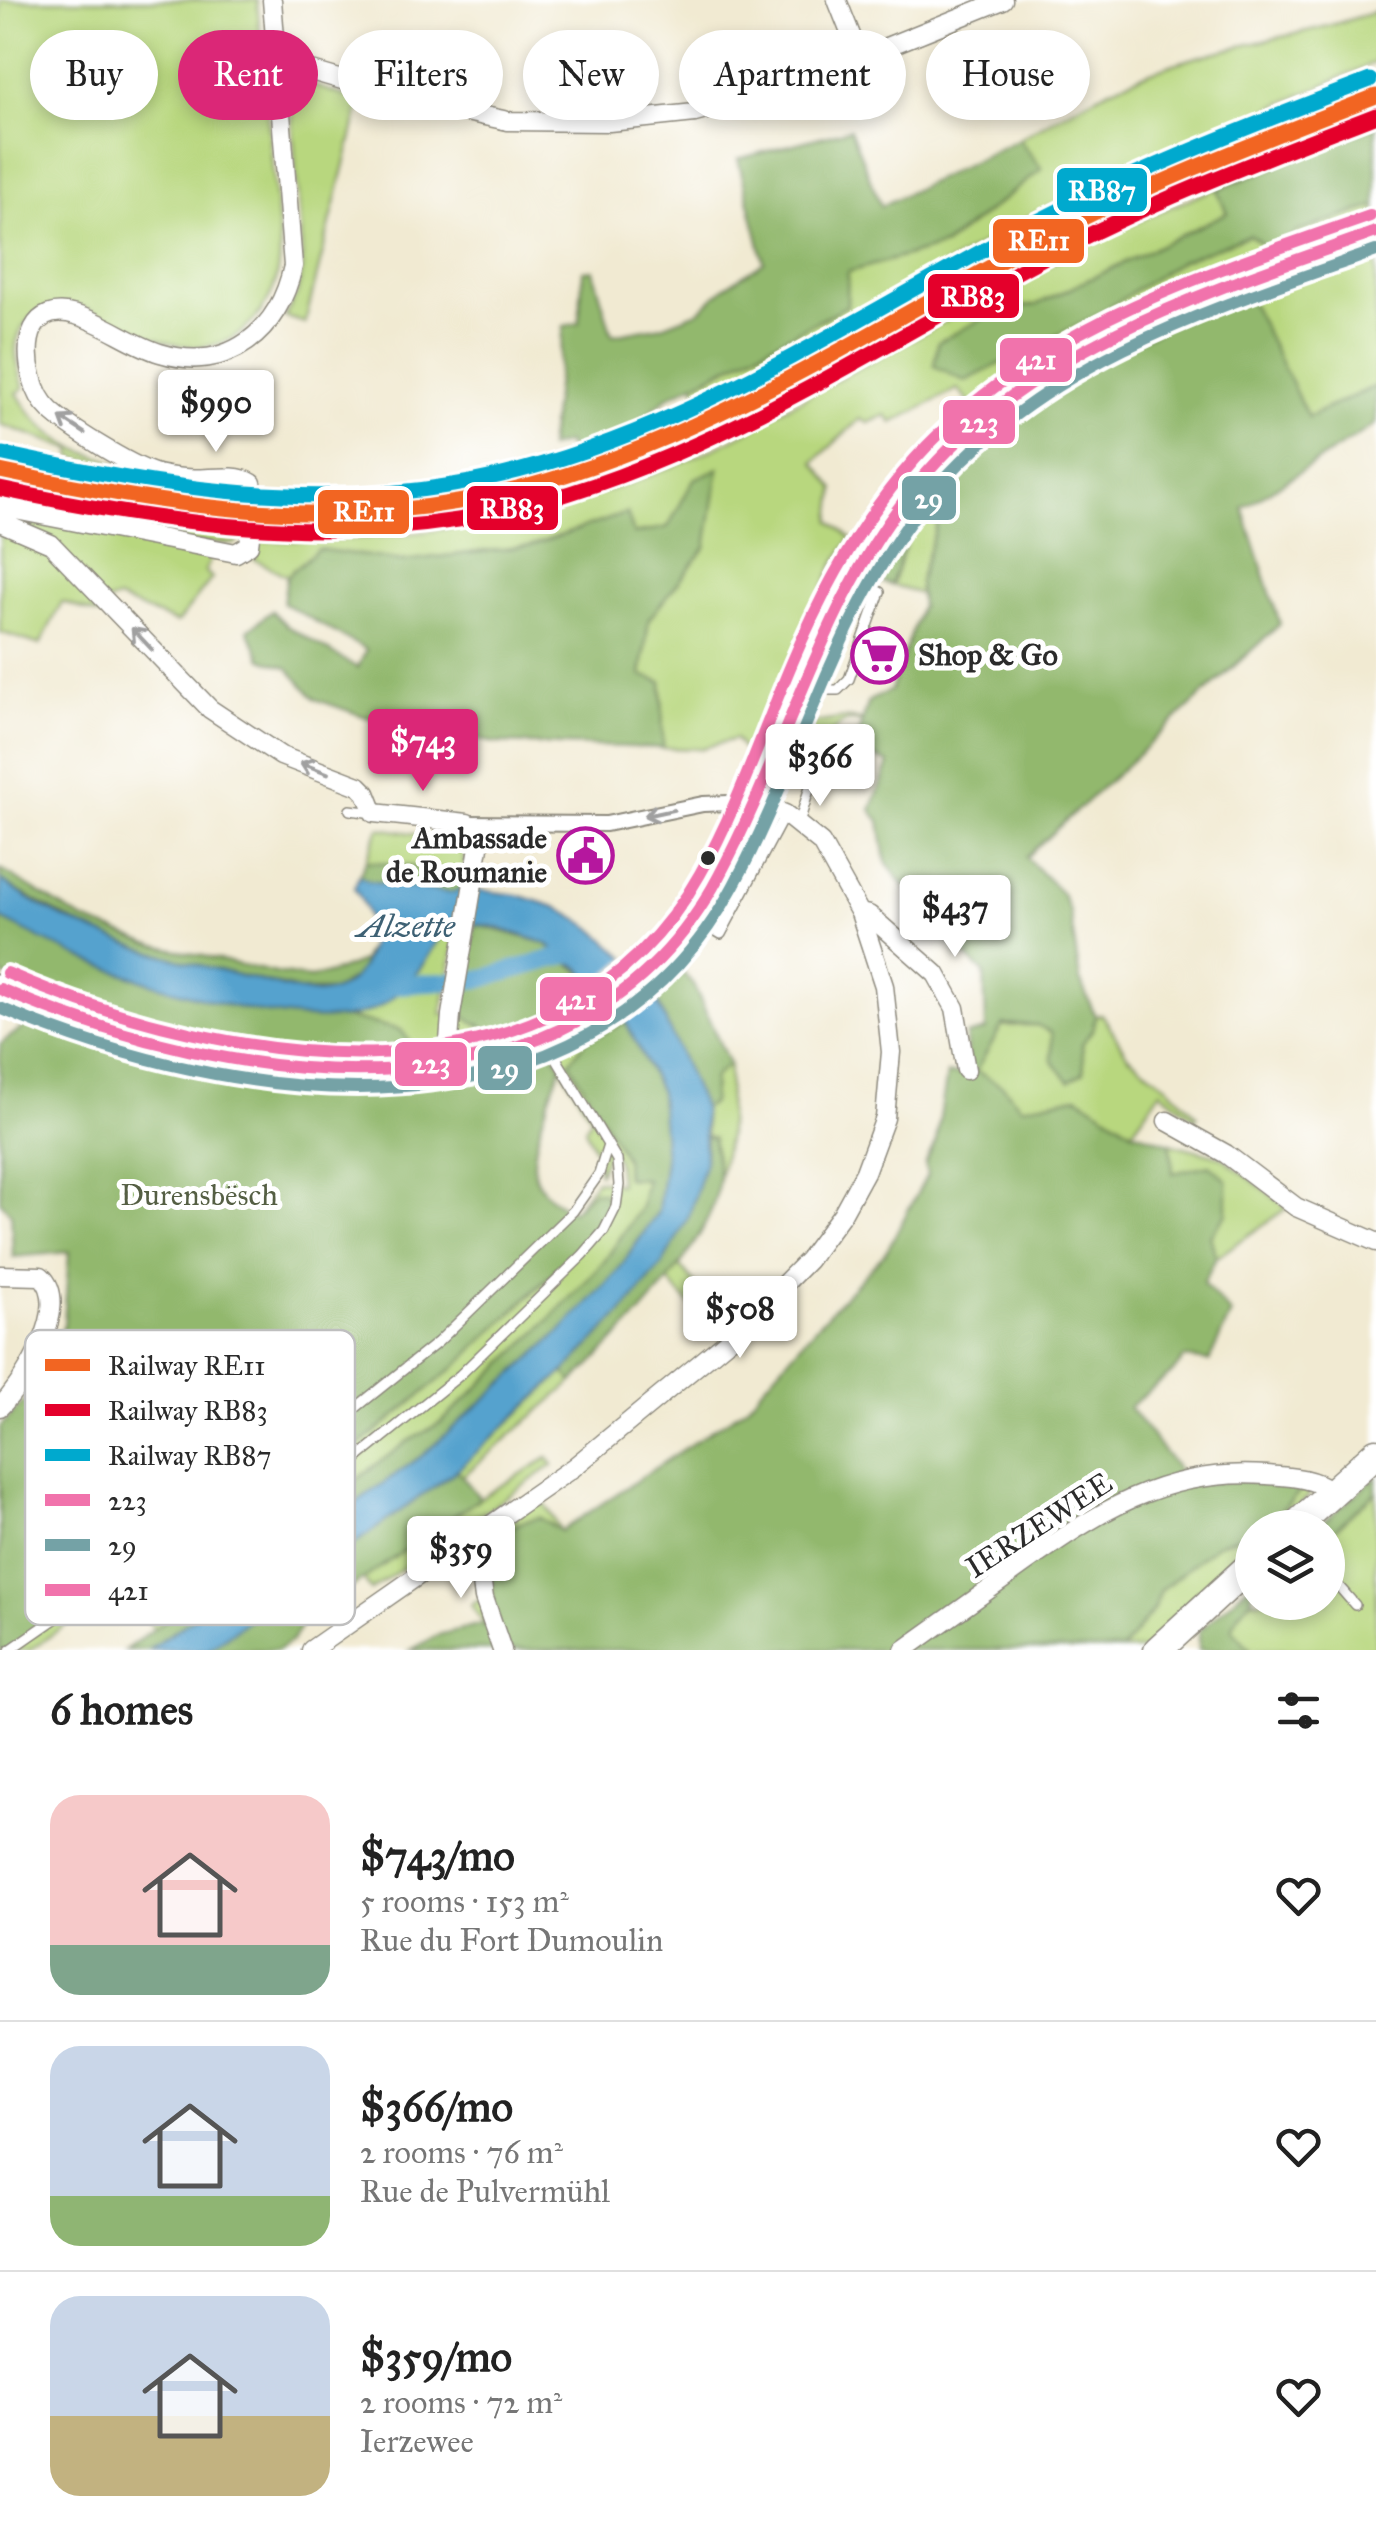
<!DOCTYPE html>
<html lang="en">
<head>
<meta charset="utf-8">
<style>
  :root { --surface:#fff; --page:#f2f2f2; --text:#222; --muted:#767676; --line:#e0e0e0; --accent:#db2777 }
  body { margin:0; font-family:"IM FELL Great Primer",serif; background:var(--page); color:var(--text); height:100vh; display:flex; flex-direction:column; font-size:38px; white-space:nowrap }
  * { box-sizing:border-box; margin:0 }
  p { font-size:32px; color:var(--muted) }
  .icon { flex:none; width:55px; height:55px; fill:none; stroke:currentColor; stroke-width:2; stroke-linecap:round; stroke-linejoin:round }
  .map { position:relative; height:1650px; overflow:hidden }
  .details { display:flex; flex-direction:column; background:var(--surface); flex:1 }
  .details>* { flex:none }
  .top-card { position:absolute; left:30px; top:30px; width:1318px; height:90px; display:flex; gap:20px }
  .buttons { position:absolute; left:1235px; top:1510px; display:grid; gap:20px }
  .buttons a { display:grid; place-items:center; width:110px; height:110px; border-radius:50%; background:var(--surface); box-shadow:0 5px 15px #0003; font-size:50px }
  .price { position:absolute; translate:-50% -85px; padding:0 22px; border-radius:10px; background:#fff; color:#222; font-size:32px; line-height:65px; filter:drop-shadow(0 2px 5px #0008) }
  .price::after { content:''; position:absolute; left:50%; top:60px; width:30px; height:22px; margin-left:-15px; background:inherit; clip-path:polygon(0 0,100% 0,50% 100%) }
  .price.on { background:var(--accent); color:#fff }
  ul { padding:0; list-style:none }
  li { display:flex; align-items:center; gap:30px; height:250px; padding:0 50px }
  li+li { border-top:2px solid var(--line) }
  li span { display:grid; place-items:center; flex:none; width:280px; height:200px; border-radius:30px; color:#555 }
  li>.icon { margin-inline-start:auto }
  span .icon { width:120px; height:120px; fill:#fffc; stroke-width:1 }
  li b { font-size:42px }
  h2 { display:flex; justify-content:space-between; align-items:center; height:120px; padding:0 50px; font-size:42px }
  .tag { padding:0 35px; border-radius:45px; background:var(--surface); box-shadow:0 5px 15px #0003; font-size:35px; line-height:90px }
  .tag.on { background:var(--accent); color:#fff }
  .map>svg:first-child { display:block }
  .green { fill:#b8d77e; stroke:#728154; stroke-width:2.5 }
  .forest { fill:#92b86d; stroke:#5e724c; stroke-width:2.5 }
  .water { fill:#55a2ce; stroke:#40667c; stroke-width:2.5 }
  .pier { fill:#f1ead2 }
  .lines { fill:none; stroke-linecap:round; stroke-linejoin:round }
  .canal { stroke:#55a2ce; stroke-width:18 }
  .service-casing { stroke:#8e8a7e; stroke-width:12 }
  .pedestrian-casing { stroke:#8e8a7e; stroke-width:18 }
  .minor-casing { stroke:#8e8a7e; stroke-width:21 }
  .secondary-casing { stroke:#8e8a7e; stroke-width:31 }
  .primary-casing { stroke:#8e8a7e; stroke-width:34 }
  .service { stroke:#fff; stroke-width:9 }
  .pedestrian { stroke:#fff; stroke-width:14 }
  .minor { stroke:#fff; stroke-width:18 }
  .secondary { stroke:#fff; stroke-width:28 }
  .primary { stroke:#fff; stroke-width:30 }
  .bus-1-casing { stroke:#fff; stroke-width:20 }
  .bus-2-casing { stroke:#fff; stroke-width:20 }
  .bus-3-casing { stroke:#fff; stroke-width:20 }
  .bus-1 { stroke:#f173ac; stroke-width:12 }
  .bus-2 { stroke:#74a2a6; stroke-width:12 }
  .bus-3 { stroke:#f173ac; stroke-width:12 }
  .rail-1-casing { stroke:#fff; stroke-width:22 }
  .rail-2-casing { stroke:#fff; stroke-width:22 }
  .rail-3-casing { stroke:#fff; stroke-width:22 }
  .rail-1 { stroke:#f26522; stroke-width:15 }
  .rail-2 { stroke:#e4002b; stroke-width:15 }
  .rail-3 { stroke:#00a9ce; stroke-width:15 }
  .oneway { stroke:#a0a0a0 }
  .bus-dot { fill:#2b2b2b; stroke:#fff; stroke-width:4 }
  .labels { text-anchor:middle; stroke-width:10; stroke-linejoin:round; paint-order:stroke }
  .poi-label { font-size:30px; font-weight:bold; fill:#2b2b2b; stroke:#fff; text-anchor:start }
  .park-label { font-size:30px; fill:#555f44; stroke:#fff }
  .street-label { font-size:30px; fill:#2b2b2b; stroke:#fff }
  .water-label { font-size:32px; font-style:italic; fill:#3e6174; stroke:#fff }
  .key { fill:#fff; stroke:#bfbfbf; stroke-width:2.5 }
  .key-label { font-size:28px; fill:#2b2b2b }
  .line-badge { stroke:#fff; stroke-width:4 }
  .badge-label { font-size:28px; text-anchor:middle; font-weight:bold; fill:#fff }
</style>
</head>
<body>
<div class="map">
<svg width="1376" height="1650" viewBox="0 0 1376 1650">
  <rect width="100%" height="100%" fill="#fff"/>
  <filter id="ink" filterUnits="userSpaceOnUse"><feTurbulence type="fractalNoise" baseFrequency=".01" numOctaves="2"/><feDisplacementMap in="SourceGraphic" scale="20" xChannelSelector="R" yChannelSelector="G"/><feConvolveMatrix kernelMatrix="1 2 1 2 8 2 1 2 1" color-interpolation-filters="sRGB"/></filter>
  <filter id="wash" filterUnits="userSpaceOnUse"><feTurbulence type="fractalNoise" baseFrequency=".0048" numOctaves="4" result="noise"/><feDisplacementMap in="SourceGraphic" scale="40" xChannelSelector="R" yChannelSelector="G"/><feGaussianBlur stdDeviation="2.25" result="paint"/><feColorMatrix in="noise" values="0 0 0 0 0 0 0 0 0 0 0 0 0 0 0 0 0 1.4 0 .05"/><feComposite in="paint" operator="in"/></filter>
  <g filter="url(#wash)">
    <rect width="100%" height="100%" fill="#f1ead2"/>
    <path class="green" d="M0 0H257L280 250C280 278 272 299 254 320 204 378 136 326 83 308 53 298 17 316 16 350 16 362 21 377 24 388L17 393C30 416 50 436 74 448 91 456 110 458 127 468L72 457 73 450 0 424Z
      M1376 11V62L1037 212 908 287 701 395 694 385 847 306V272L945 245 1041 170 1019 139C1064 112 1115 83 1165 67 1234 43 1307 36 1376 11Z
      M311 85 361 101 305 323 285 317 297 294 303 268 291 102 295 92Z
      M1376 123V126L1218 190 1227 213 1036 305 1003 308 1096 316 1180 261 1250 235 1272 252 1297 232 1376 206V386L1308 417 1177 322C1113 353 1051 386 993 429L958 389 892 423 886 415 868 423 860 419 814 462 835 489 831 521 851 538 832 568 756 751 745 752 735 739 699 749 663 748 662 682 641 676 649 619 706 547 718 469 694 480 668 527 633 534 627 513 530 546 403 561 318 549 287 576 254 559 259 540C433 544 604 509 758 426L757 423 1085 245 1158 212Z
      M955 467 919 582 920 594 892 585 911 529 907 524Z
      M0 507 86 515 171 530 243 536 234 544 196 542 216 548 205 571 212 578 177 623 118 599 106 603 99 615 62 602 40 645 0 632Z
      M846 718 862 720 861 723C843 716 836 729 825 742L815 739 811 748 817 752 805 766 799 763 797 742 806 724Z
      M379 828 458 840 464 848V882L455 872 366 861Z
      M448 920 458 921 442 1014 462 1016 502 1036 567 1005 589 1030 618 1014 626 1022 587 1040 615 1139 625 1158 626 1178 646 1179 641 1207 604 1262 546 1323 442 1422 407 1442 154 1629 145 1617 156 1608 133 1577 30 1650H10L140 1560 172 1586C293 1501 409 1411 516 1309 548 1277 586 1248 607 1207L573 1211 596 1180 619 1184 617 1160 609 1147 599 1174 596 1153 585 1129 591 1117 544 1039 398 1072 401 1030 349 1018C405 996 422 973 448 920Z
      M1102 1014 1128 1056 1169 1087 1198 1116 1194 1118 1161 1091 1132 1131 1078 1096 1021 1107 1004 1087 975 1071 999 1026 1037 1025 1053 1033 1052 1061 1069 1080 1084 1072 1082 1043 1092 1030 1095 1016Z
      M729 1064 728 1136 718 1183 713 1138 706 1136 703 1108 712 1103 714 1077Z
      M1170 1143 1222 1157 1287 1208 1216 1258 1210 1236 1227 1213 1173 1173Z
      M679 1265 733 1327 721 1338 668 1281Z
      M564 1372 573 1382 463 1476 457 1470Z
      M548 1458 553 1465 371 1590 363 1579 480 1498Z
      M1297 1486 1308 1492 1309 1496 1274 1527 1263 1528 1301 1491Z
      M1376 1492V1650H1251L1232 1629 1239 1612 1252 1600 1328 1602V1535Z
      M541 1498 561 1531 500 1542 493 1564 499 1645 471 1605 484 1597C489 1544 497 1529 541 1498Z
      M1252 1532V1547L1234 1564 1225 1577 1143 1650H1122L1153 1610 1161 1590 1217 1544Z"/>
    <path class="forest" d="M1376 126V206L1297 232 1272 252 1250 235 1180 261 1096 316 965 381 934 366 938 342 1003 308 1036 305 1227 213 1217 190Z
      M850 129 881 206 1019 139 1042 169 944 245 848 272 847 306 668 397 633 427 571 454 567 443 548 448 564 326 579 323 583 271 593 270 612 335 662 326 698 312 725 287 764 262 738 159Z
      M1248 296 1308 417 1376 386V424L1243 508 1280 624 1026 857 1062 894 1070 912 1080 980 1095 1016 1092 1030 1082 1044 1084 1072 1069 1081 1052 1061V1033L1037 1025 1003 1024 976 1071 1004 1087 1021 1107 1078 1096 1132 1131 1170 1143 1173 1173 1210 1165 1227 1180V1213L1210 1236 1216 1258 1203 1283 1231 1314 1209 1361 1184 1358 1174 1371 1129 1407 1189 1484 1238 1480 1297 1486 1301 1491 1263 1527 1252 1528V1532L1217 1544 1161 1590 1153 1610 1122 1650H411L438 1635 482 1624 499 1644C496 1608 479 1547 517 1524 523 1521 533 1520 539 1517L561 1531 745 1408 809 1334 886 1252 927 1175 925 1164 936 1141 947 1074H968L966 1035 986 1030 984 973 937 930 886 862 880 821 871 810 889 763 853 749 869 701 891 690 921 606 919 582 955 467 993 429 1026 404 1105 357 1177 322Z
      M719 468 706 547 649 619 641 675 662 682 663 748 495 743 366 717 315 699 288 668 262 659 248 630 272 611 287 626 358 668 366 650 283 603 287 576 318 549 403 561 530 546 627 513 634 534 668 527 694 479Z
      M907 524 911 529 891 585 875 580 882 560Z
      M366 861 455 872 464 882 463 888 451 894 369 881 359 876Z
      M0 869 84 920 147 943 276 973 310 978 331 973 362 961 373 940 361 973 333 991H303L145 952 80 925 9 886 0 879Z
      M0 918 94 963 296 1017 349 1018 401 1030 411 1043 399 1071 544 1038 561 1066C552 1093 525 1155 537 1180 545 1196 558 1203 572 1211L593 1191 605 1193 607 1207 598 1225 576 1250 455 1367 275 1514 172 1586 158 1587 140 1561 10 1650H0V1427L39 1385 64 1325 69 1252 13 1257 11 1214 0 1201V1044L25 1026 40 994 0 974Z
      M475 924 545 943 594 983 567 1005 502 1036 462 1016Z
      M674 963 693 984 729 1064 714 1077 712 1103 703 1108 651 987Z
      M626 1022 660 1092 665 1159 658 1212 617 1272 559 1333 423 1455 148 1650H125L407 1442 442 1422 546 1323 604 1262 641 1207 646 1179 626 1178 625 1158 569 1062 587 1040Z
      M706 1136 713 1138C714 1152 720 1170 718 1184 711 1248 619 1338 573 1382L564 1372 628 1306 705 1161Z
      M457 1470 480 1498 303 1621 292 1641 277 1650H207Z
      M1376 1477V1492L1328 1535V1528L1317 1527Z
      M1252 1582V1600L1239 1612 1232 1629 1251 1650H1199V1631Z"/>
    <path class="water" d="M359 876 369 881 451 893 463 888 518 895 556 907 591 927 629 960 651 987 703 1108 705 1161 689 1216 663 1263 628 1306 564 1372 457 1470 207 1650H148L423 1455 559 1333 617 1272 658 1212 665 1159 660 1092 626 1022 582 970 545 943 495 927 448 920C432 952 415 983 384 1004 323 1045 162 988 97 964 64 952 32 934 0 918V879C75 936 168 957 257 980 279 985 310 998 333 991 352 985 362 969 368 953 375 933 367 906 354 888Z"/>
    <path class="pier" d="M631 955 655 983 613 1016 590 986Z"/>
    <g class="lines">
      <path class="canal" d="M386 986 481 979 584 950"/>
    </g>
  </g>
  <g filter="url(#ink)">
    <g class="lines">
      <defs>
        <path id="service" d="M805 685 816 690H838L849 679 880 592 854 580
          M774 765 811 783 799 823
          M350 810 374 813
          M698 920 721 934 785 814
          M1328 1574 1355 1605
          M157 1609 278 1522 460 1375 583 1255 604 1231 616 1207 619 1185 617 1160 547 1043
          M10 1650 140 1560 261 1469 353 1410 438 1342 573 1211 599 1174 608 1145"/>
        <path id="pedestrian" d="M467 823 606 824 703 804 755 802"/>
        <path id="minor" d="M837 0 860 58
          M277 61 415 101 508 121 609 122 695 113 782 89 1003 0
          M0 507 236 553 249 545 255 496 252 483C233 472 205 481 184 478 174 477 163 476 154 473 129 465 69 428 50 410 40 401 35 389 32 377 23 343 30 302 76 315 105 323 131 344 160 353 229 374 279 331 293 266L272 0
          M0 522 51 544 210 709 281 756 359 786 366 793 374 813 467 823 475 829 480 841 451 1015 447 1068
          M860 913 869 915 936 974 955 1008 966 1070
          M1167 1121 1226 1154 1296 1207 1376 1242
          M0 1275 41 1276C73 1305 24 1383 0 1407
          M475 1534 484 1598 502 1650
          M311 1650 574 1467 732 1337 808 1260 842 1214 865 1172 885 1118 891 1052 884 986 860 913 821 843 785 814 755 802
          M904 1650C941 1623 979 1597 1016 1570 1096 1513 1164 1467 1267 1475 1291 1477 1311 1477 1332 1491"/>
        <path id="secondary" d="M1293 1528 1376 1453
          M1158 1650 1252 1564"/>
        <path id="primary" d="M0 989C97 1033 186 1055 292 1065 422 1078 522 1071 628 986 652 966 679 942 696 915 753 828 781 725 825 631 854 567 895 505 944 454 1060 334 1224 287 1376 232"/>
      </defs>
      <use href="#service" class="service-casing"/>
      <use href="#pedestrian" class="pedestrian-casing"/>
      <use href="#minor" class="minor-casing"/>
      <use href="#secondary" class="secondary-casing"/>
      <use href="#primary" class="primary-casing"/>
      <use href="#service" class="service"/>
      <use href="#pedestrian" class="pedestrian"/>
      <use href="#minor" class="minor"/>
      <use href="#secondary" class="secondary"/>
      <use href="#primary" class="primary"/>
      <defs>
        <path id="bus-1" d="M0 989C230 1088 578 1142 719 876 791 742 823 591 926 474 1042 341 1216 289 1376 232"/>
        <path id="bus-2" d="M0 1008C237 1110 589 1156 734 885 806 751 837 600 941 483 1054 356 1221 306 1376 251"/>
        <path id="bus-3" d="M7 973C227 1068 560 1124 700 874 738 807 762 733 792 663 823 589 862 519 915 459 1034 327 1208 273 1370 216"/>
      </defs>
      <use href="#bus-1" class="bus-1-casing"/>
      <use href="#bus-2" class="bus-2-casing"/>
      <use href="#bus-3" class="bus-3-casing"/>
      <use href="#bus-1" class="bus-1"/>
      <use href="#bus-2" class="bus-2"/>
      <use href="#bus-3" class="bus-3"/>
      <defs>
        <path id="rail-1" d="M0 471C150 503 305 529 458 502 672 464 853 338 1042 239 1149 183 1263 140 1376 96"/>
        <path id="rail-2" d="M0 489C151 521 304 544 458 520 674 485 859 355 1049 255 1154 200 1266 158 1376 115"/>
        <path id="rail-3" d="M4 454C151 486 302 511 453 485 667 449 847 320 1036 222 1144 167 1257 123 1370 80"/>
      </defs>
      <use href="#rail-1" class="rail-1-casing"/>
      <use href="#rail-2" class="rail-2-casing"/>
      <use href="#rail-3" class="rail-3-casing"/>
      <use href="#rail-1" class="rail-1"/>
      <use href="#rail-2" class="rail-2"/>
      <use href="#rail-3" class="rail-3"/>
    </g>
    <defs><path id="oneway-shaft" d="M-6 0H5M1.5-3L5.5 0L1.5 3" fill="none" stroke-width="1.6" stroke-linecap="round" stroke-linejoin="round" transform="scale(2.5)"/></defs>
    <g class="oneway">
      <use href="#oneway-shaft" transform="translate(72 425) rotate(-147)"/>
      <use href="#oneway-shaft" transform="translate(142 639) rotate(-133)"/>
      <use href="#oneway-shaft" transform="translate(314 768) rotate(-159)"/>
      <use href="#oneway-shaft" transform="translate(659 813) rotate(168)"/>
    </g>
  </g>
  <defs>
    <symbol id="supermarket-ring" viewBox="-11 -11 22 22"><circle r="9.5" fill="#fff" stroke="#b5179e" stroke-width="1.5"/><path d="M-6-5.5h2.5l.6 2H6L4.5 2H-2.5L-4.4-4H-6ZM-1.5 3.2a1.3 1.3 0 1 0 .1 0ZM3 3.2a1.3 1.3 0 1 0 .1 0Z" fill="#b5179e"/></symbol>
    <symbol id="civic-ring" viewBox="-11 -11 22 22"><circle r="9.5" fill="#fff" stroke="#b5179e" stroke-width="1.5"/><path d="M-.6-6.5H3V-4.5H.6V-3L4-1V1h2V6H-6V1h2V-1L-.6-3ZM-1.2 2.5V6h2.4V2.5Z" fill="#b5179e"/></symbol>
  </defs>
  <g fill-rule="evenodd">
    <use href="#supermarket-ring" x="848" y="624" width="63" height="63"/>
    <use href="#civic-ring" x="554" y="824" width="63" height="63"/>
  </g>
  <circle class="bus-dot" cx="708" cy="858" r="9"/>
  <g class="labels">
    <g class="poi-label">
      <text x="918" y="665">Shop &amp; Go</text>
      <text x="547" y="848" text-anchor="end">Ambassade<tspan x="547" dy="34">de Roumanie</tspan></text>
    </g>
    <g class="park-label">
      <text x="199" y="1205">Durensbësch</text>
    </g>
    <g class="street-label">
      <text transform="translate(1039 1525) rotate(-33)" y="10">IERZEWEE</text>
    </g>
    <g class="water-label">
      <text x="406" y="937">Alzette</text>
    </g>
  </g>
  <rect x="25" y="1330" width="330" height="295" rx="15" class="key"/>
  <rect x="45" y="1359" width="45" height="12" fill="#f26522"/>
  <rect x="45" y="1404" width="45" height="12" fill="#e4002b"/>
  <rect x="45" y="1449" width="45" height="12" fill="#00a9ce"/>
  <rect x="45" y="1494" width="45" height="12" fill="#f173ac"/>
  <rect x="45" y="1539" width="45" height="12" fill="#74a2a6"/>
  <rect x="45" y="1584" width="45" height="12" fill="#f173ac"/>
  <g class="key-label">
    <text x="108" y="1375">Railway RE11</text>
    <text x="108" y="1420">Railway RB83</text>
    <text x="108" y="1465">Railway RB87</text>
    <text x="108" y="1510">223</text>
    <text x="108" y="1555">29</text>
    <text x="108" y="1600">421</text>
  </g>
  <g class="line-badge">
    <rect x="1055" y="166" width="94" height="48" rx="10" fill="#00a9ce"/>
    <rect x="991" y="217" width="95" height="48" rx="10" fill="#f26522"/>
    <rect x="926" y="272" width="95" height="48" rx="10" fill="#e4002b"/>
    <rect x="998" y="336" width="76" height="48" rx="10" fill="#f173ac"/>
    <rect x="941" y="398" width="76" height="48" rx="10" fill="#f173ac"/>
    <rect x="900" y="474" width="58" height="48" rx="10" fill="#74a2a6"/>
    <rect x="465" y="484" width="95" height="48" rx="10" fill="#e4002b"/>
    <rect x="316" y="488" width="95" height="48" rx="10" fill="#f26522"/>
    <rect x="538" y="975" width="76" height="48" rx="10" fill="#f173ac"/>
    <rect x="393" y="1040" width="76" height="48" rx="10" fill="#f173ac"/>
    <rect x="476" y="1044" width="58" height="48" rx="10" fill="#74a2a6"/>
  </g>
  <g class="badge-label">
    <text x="1102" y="200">RB87</text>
    <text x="1039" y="250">RE11</text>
    <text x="973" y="306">RB83</text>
    <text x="1036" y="369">421</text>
    <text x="979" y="432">223</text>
    <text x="929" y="508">29</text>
    <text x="512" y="518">RB83</text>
    <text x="364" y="521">RE11</text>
    <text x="576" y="1009">421</text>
    <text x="431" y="1073">223</text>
    <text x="505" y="1078">29</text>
  </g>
</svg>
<div class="buttons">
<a><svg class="icon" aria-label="layers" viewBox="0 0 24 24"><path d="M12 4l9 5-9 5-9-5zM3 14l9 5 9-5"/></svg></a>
</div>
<b class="price" style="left:216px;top:455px">$990</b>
<b class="price on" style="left:423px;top:794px">$743</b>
<b class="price" style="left:820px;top:809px">$366</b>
<b class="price" style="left:955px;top:960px">$437</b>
<b class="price" style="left:740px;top:1361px">$508</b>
<b class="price" style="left:461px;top:1601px">$359</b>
<div class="top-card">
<a class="tag">Buy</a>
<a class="tag on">Rent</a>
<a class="tag">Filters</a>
<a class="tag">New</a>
<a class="tag">Apartment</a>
<a class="tag">House</a>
</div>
</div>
<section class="details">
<h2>6 homes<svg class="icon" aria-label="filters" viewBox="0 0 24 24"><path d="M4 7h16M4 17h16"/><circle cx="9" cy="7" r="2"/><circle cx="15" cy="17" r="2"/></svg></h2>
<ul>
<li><span style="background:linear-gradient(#f6c9c9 75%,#7fa58c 0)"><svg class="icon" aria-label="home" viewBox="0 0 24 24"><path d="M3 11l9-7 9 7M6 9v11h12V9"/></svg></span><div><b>$743/mo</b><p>5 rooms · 153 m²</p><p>Rue du Fort Dumoulin</p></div><svg class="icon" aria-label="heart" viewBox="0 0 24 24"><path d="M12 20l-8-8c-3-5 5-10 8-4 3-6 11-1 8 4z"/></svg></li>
<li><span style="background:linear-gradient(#c9d6e8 75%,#8fb573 0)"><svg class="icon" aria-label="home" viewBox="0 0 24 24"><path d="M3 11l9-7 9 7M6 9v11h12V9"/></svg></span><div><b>$366/mo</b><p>2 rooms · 76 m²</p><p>Rue de Pulvermühl</p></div><svg class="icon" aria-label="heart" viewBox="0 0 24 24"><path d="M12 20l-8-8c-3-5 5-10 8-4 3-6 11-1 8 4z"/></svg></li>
<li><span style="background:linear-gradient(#c9d6e8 60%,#c2b280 0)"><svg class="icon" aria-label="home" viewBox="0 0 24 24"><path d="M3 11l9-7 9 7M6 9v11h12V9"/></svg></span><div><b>$359/mo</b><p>2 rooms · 72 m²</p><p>Ierzewee</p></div><svg class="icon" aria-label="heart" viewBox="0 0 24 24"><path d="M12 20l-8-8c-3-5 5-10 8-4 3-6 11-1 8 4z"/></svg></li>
</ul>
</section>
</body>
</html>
